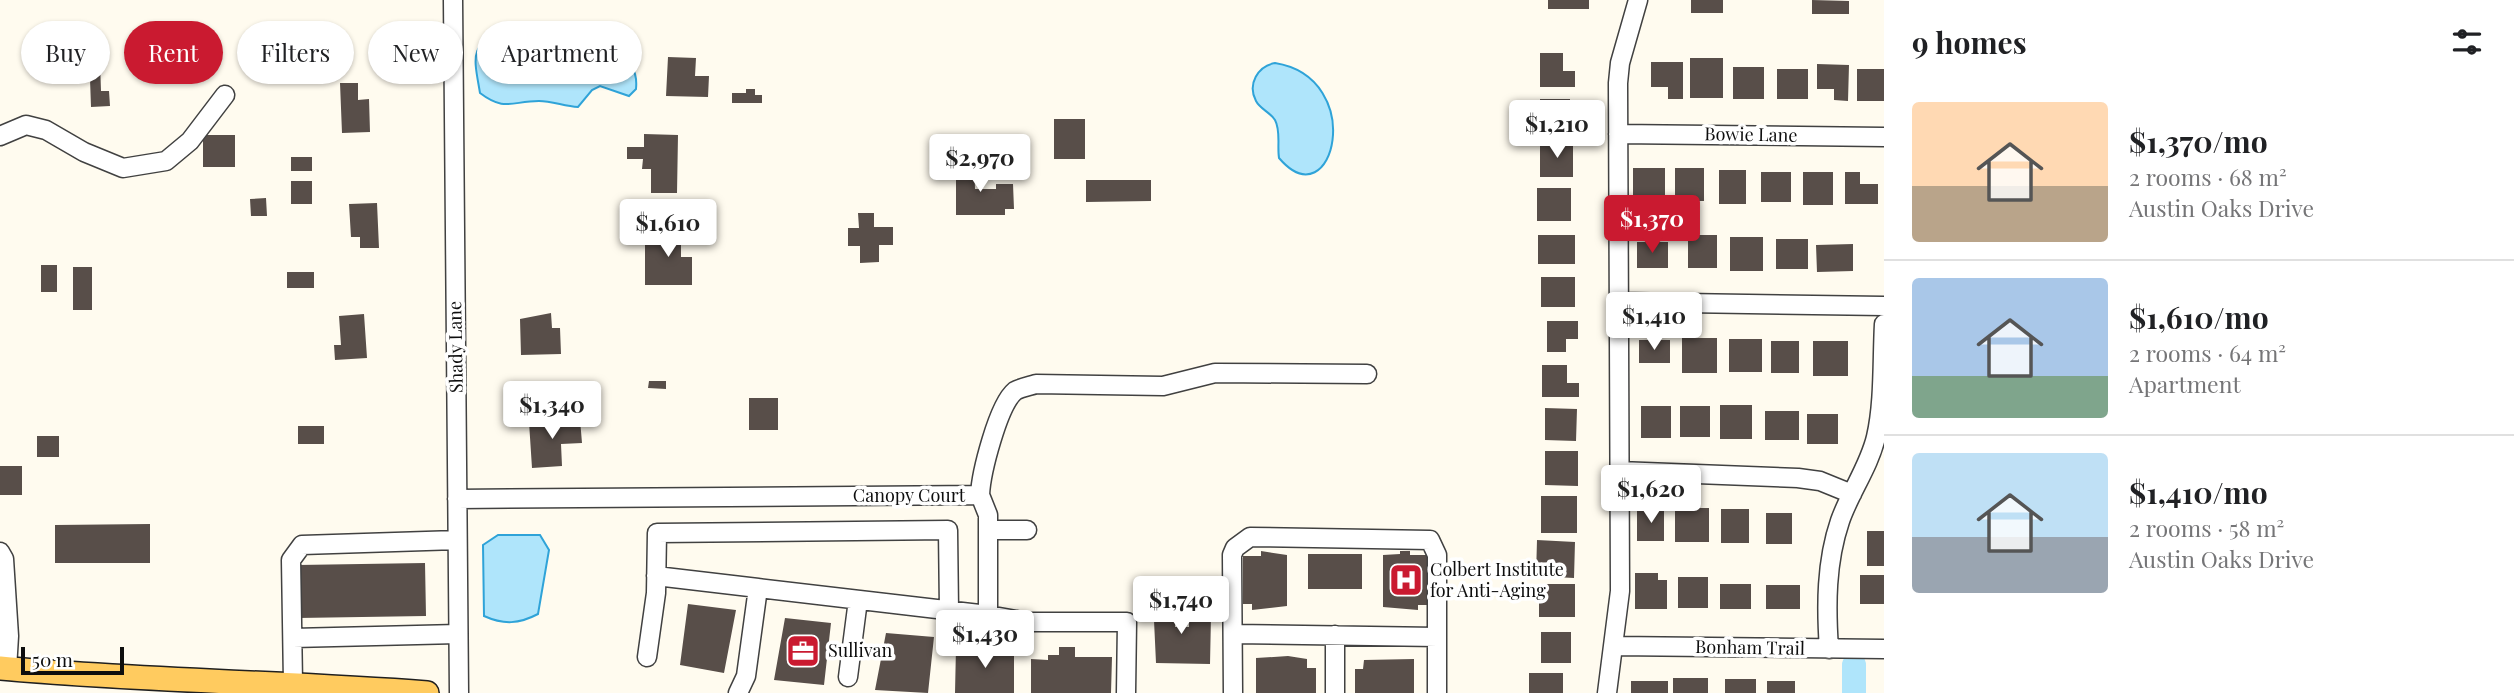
<!DOCTYPE html>
<html lang="en">
<head>
<meta charset="utf-8">
<style>
  :root { --surface:#fff; --page:#f2f2f2; --text:#202124; --muted:#757577; --line:#e0e0e0; --accent:#ca1a30 }
  body { margin:0; font-family:"Playfair Display",serif; background:var(--page); color:var(--text); height:100vh; display:flex; flex-direction:column; font-size:26px; white-space:nowrap }
  * { box-sizing:border-box; margin:0 }
  p { font-size:23px; color:var(--muted) }
  .icon { flex:none; width:38px; height:38px; fill:none; stroke:currentColor; stroke-width:2; stroke-linecap:round; stroke-linejoin:round }
  .map { position:relative; flex:1; overflow:hidden }
  .panel { display:flex; flex-direction:column; background:var(--surface); width:630px }
  .panel>* { flex:none }
  .guide { position:absolute; left:21px; top:21px; width:665px; height:63px; display:flex; gap:14px }
  .scale { position:absolute; left:21px; bottom:18px; width:103px; box-sizing:border-box; padding-left:7px; border:4px solid #0e0e0e; border-top:0; font-size:19px; line-height:24px; white-space:nowrap; color:#0e0e0e; -webkit-text-stroke:5px #fff; paint-order:stroke }
  .price { position:absolute; translate:-50% -60px; padding:0 16px; border-radius:7px; background:#fff; color:#222; font-size:23px; line-height:46px; filter:drop-shadow(0 2px 4px #0008) }
  .price::after { content:''; position:absolute; left:50%; top:42px; width:21px; height:16px; margin-left:-10px; background:inherit; clip-path:polygon(0 0,100% 0,50% 100%) }
  .price.on { background:var(--accent); color:#fff }
  ul { padding:0; list-style:none }
  li { display:flex; align-items:center; gap:21px; height:175px; padding:0 28px }
  li+li { border-top:2px solid var(--line) }
  li span { display:grid; place-items:center; flex:none; width:196px; height:140px; border-radius:7px; color:#555 }
  li>.icon { margin-inline-start:auto }
  span .icon { width:84px; height:84px; fill:#fffc; stroke-width:1 }
  li b { font-size:30px }
  h2 { display:flex; justify-content:space-between; align-items:center; height:84px; padding:0 28px; font-size:30px }
  .chip { padding:0 24px; border-radius:32px; background:var(--surface); box-shadow:0 2px 5px #0004; font-size:24px; line-height:63px }
  .chip.on { background:var(--accent); color:#fff }
  main { display:flex; flex:1; min-height:0 }
  .map>svg:first-child { display:block }
  .water { fill:#afe5fb; stroke:#2fa3d8; stroke-width:2 }
  .lines { fill:none; stroke-linecap:round; stroke-linejoin:round }
  .river { stroke:#afe5fb; stroke-width:24 }
  .building { fill:#584e49 }
  .minor-casing { stroke:#414141; stroke-width:21 }
  .major-casing { stroke:#1f1f1f; stroke-width:26 }
  .minor { stroke:#fff; stroke-width:18 }
  .major { stroke:#ffcb5f; stroke-width:23 }
  .labels { text-anchor:middle; stroke-width:7; stroke-linejoin:round; paint-order:stroke }
  .street-label { font-size:18px; fill:#0e0e0e; stroke:#fff }
  .poi-label { font-size:18px; fill:#0e0e0e; stroke:#fff; text-anchor:start }
</style>
</head>
<body>
<main>
<div class="map">
<svg width="1884" height="693" viewBox="0 0 1884 693">
  <rect width="100%" height="100%" fill="#fffbef"/>
  <path class="water" d="M508 35 587 42 603 41C607 45 608 51 614 54 629 62 638 68 636 89L629 96 600 86 592 90 578 107C564 106 552 101 539 101 512 101 505 112 480 93 475 62 466 39 508 35Z
    M1275 63C1368 78 1334 222 1279 158 1277 146 1281 131 1275 120 1270 112 1260 109 1256 101 1247 84 1258 66 1275 63Z
    M498 535H540L549 550 538 614C519 624 504 625 484 616L483 545Z"/>
  <g class="lines">
    <path class="river" d="M1854 693V665"/>
  </g>
  <path class="building" d="M1548 0H1589V9H1548Z
    M1691 0H1723V13H1691Z
    M1812 0 1849 1V14H1812Z
    M306 52H325V73H306Z
    M1540 53H1563V71H1575V87H1540Z
    M668 57 696 58 695 76H709L708 97 666 96Z
    M1690 58H1723V98H1690Z
    M100 61 101 91H109L110 106 91 107 90 79H61V62Z
    M1651 62H1683V99H1668V87H1651Z
    M1817 64 1849 65 1848 101 1834 100V89H1817Z
    M1733 67H1764V99H1733Z
    M1777 69H1808V99H1777Z
    M1857 69H1884V101H1857Z
    M340 83H358V100L369 99 370 132 342 133Z
    M746 89H755V95H762V103H732V93H746Z
    M1540 99H1570V134H1540Z
    M1054 119H1085V159H1054Z
    M644 134 678 135 677 193H651V169H642L643 159H627V147H644Z
    M203 135H235V167H203Z
    M1540 143H1573V177H1540Z
    M291 157H312V171H291Z
    M974 160 975 189H996V184H1013L1014 209H1005V215H956V161Z
    M1633 168H1665V196H1633Z
    M1675 168H1704V201H1675Z
    M1719 170H1746V204H1719Z
    M1761 172H1791V202H1761Z
    M1803 172H1833V205H1803Z
    M1845 172H1860V184H1878V204H1845Z
    M1086 180H1151V201L1086 202Z
    M291 181H312V204H291Z
    M1537 188H1571V221H1537Z
    M266 198 267 216H251L250 199Z
    M377 203 379 248H360V237H351L349 204Z
    M858 213H874V227H893V245H879V262L860 263V246H848V228H859Z
    M662 222H681V257H692V285H645V242H662Z
    M1538 235H1575V264H1538Z
    M1688 235H1717V268H1688Z
    M1730 237H1763V271H1730Z
    M1776 239H1808V269H1776Z
    M1637 242H1668V268H1637Z
    M1853 244V271L1817 272 1816 245Z
    M41 265H57V292H41Z
    M73 267H92V310H73Z
    M287 272H314V288H287Z
    M1541 277H1575V307H1541Z
    M551 313 552 328H560L561 354 521 355 520 319Z
    M364 314 367 358 335 360 334 345H341L339 316Z
    M1547 321H1578V339H1566V352H1547Z
    M1682 338H1717V373H1682Z
    M1729 339H1762V372H1729Z
    M1639 340H1670V363H1639Z
    M1771 341H1799V373H1771Z
    M1813 341H1848V376H1813Z
    M1542 365H1567V383H1579V397H1542Z
    M649 381H666V389L648 388Z
    M749 398H778V430H749Z
    M1720 405H1752V439H1720Z
    M1641 406H1671V438H1641Z
    M1680 406H1710V437H1680Z
    M1545 408 1577 409 1576 441 1545 440Z
    M1765 411H1799V440H1765Z
    M1807 414H1838V444H1807Z
    M580 419 582 443 561 444 562 466 532 468 529 422Z
    M298 426H324V444H298Z
    M37 436H59V457H37Z
    M1545 451H1578V486L1545 485Z
    M0 466H22V495H0Z
    M1541 496H1577V533H1541Z
    M1675 508H1709V542H1675Z
    M1637 509H1664V541H1637Z
    M1721 509H1749V543H1721Z
    M1766 513H1792V544H1766Z
    M150 524V563H55V525Z
    M1867 531H1884V566H1867Z
    M1537 540 1575 542 1574 578 1536 576Z
    M1261 551 1287 555V606L1252 610V604H1243V556H1261Z
    M1400 551H1410V555H1428V605H1418V610L1383 607V555L1400 554Z
    M1308 554H1362V589H1308Z
    M425 563 426 616 298 618V565Z
    M1635 573H1658V580H1667V609H1635Z
    M1860 575H1884V604H1860Z
    M1678 577H1708V608H1678Z
    M1539 584H1575V617H1539Z
    M1720 584H1751V609H1720Z
    M1766 585H1800V609H1766Z
    M1153 599H1175V627H1189V622L1202 608 1211 616 1210 664 1156 663Z
    M688 604 736 610 724 673 680 665Z
    M785 618 831 623 824 685 774 680Z
    M1541 632H1571V663H1541Z
    M886 633 934 637 928 693 875 690Z
    M1014 646V693H955L956 647Z
    M1059 647H1075V657H1112L1111 693H1031V659L1048 660V655H1059Z
    M1288 656 1307 659V668H1316V693H1256V658Z
    M1414 659V693H1355V669H1363L1364 660Z
    M1529 673H1563V693H1529Z
    M1673 678H1708V693H1673Z
    M1725 679H1756V693H1725Z
    M1631 681H1668V693H1631Z
    M1767 681H1795V693H1767Z"/>
  <g class="lines">
    <defs>
      <path id="minor" d="M453 0 459 693
        M1618 134 1884 137
        M0 136 26 125 46 130 84 152 123 168 166 161 190 141 225 95
        M1619 302 1884 306
        M1619 471 1798 478 1820 481 1852 494
        M457 499 980 495C981 473 998 405 1015 391 1020 388 1030 386 1036 384L1163 386 1215 373 1367 374
        M988 530H1027
        M0 552 4 559 9 636 7 669
        M656 576 758 588
        M988 615 1027 622H1127L1126 693
        M1233 634 1437 637
        M1335 635V693
        M293 638 458 634
        M1615 646 1884 649
        M1829 649C1826 606 1826 562 1840 521 1850 492 1869 467 1876 437 1884 402 1882 361 1884 324
        M647 657 656 593 657 533 948 530 949 611
        M848 677 858 600
        M293 683 291 560 302 545 457 540
        M738 693 746 676 758 588 988 615V515L980 495
        M1233 693 1232 555 1235 548 1250 537 1430 540 1437 555V693
        M1607 693 1620 591 1618 83 1620 63 1638 0"/>
      <path id="major" d="M0 668C142 681 285 682 427 693"/>
    </defs>
    <use href="#minor" class="minor-casing"/>
    <use href="#major" class="major-casing"/>
    <use href="#minor" class="minor"/>
    <use href="#major" class="major"/>
  </g>
  <defs>
    <symbol id="hospital-square" viewBox="-11 -11 22 22"><rect x="-9" y="-9" width="18" height="18" rx="4" fill="#ca1a30" stroke="#fff"/><path d="M-5-5h3v3.5h4V-5h3V5h-3V1.5h-4V5h-3Z" fill="#fff"/></symbol>
    <symbol id="office-square" viewBox="-11 -11 22 22"><rect x="-9" y="-9" width="18" height="18" rx="4" fill="#ca1a30" stroke="#fff"/><path d="M-6-3h4V-5.5h4V-3h4V5H-6ZM-1-4.5V-3h2v-1.5ZM-6 0V1H6V0Z" fill="#fff"/></symbol>
  </defs>
  <g fill-rule="evenodd">
    <use href="#hospital-square" x="1387" y="561" width="38" height="38"/>
    <use href="#office-square" x="784" y="632" width="38" height="38"/>
  </g>
  <g class="labels">
    <g class="street-label">
      <text transform="translate(1751 135) rotate(1)" y="6">Bowie Lane</text>
      <text transform="translate(456 347) rotate(-91)" y="6">Shady Lane</text>
      <text x="909" y="502">Canopy Court</text>
      <text transform="translate(1750 648) rotate(1)" y="6">Bonham Trail</text>
    </g>
    <g class="poi-label">
      <text x="1430" y="576">Colbert Institute<tspan x="1430" dy="21">for Anti-Aging</tspan></text>
      <text x="828" y="657">Sullivan</text>
    </g>
  </g>
</svg>
<div class="scale">50 m</div>
<b class="price" style="left:1557px;top:160px">$1,210</b>
<b class="price" style="left:980px;top:194px">$2,970</b>
<b class="price on" style="left:1652px;top:255px">$1,370</b>
<b class="price" style="left:668px;top:259px">$1,610</b>
<b class="price" style="left:1654px;top:352px">$1,410</b>
<b class="price" style="left:552px;top:441px">$1,340</b>
<b class="price" style="left:1651px;top:525px">$1,620</b>
<b class="price" style="left:1181px;top:636px">$1,740</b>
<b class="price" style="left:985px;top:670px">$1,430</b>
<div class="guide">
<a class="chip">Buy</a>
<a class="chip on">Rent</a>
<a class="chip">Filters</a>
<a class="chip">New</a>
<a class="chip">Apartment</a>
</div>
</div>
<section class="panel">
<h2>9 homes<svg class="icon" aria-label="filters" viewBox="0 0 24 24"><path d="M4 7h16M4 17h16"/><circle cx="9" cy="7" r="2"/><circle cx="15" cy="17" r="2"/></svg></h2>
<ul>
<li><span style="background:linear-gradient(#ffd9b3 60%,#b9a48a 0)"><svg class="icon" aria-label="home" viewBox="0 0 24 24"><path d="M3 11l9-7 9 7M6 9v11h12V9"/></svg></span><div><b>$1,370/mo</b><p>2 rooms · 68 m²</p><p>Austin Oaks Drive</p></div></li>
<li><span style="background:linear-gradient(#a9c7e8 70%,#7fa58c 0)"><svg class="icon" aria-label="home" viewBox="0 0 24 24"><path d="M3 11l9-7 9 7M6 9v11h12V9"/></svg></span><div><b>$1,610/mo</b><p>2 rooms · 64 m²</p><p>Apartment</p></div></li>
<li><span style="background:linear-gradient(#bfe0f5 60%,#9aa5b1 0)"><svg class="icon" aria-label="home" viewBox="0 0 24 24"><path d="M3 11l9-7 9 7M6 9v11h12V9"/></svg></span><div><b>$1,410/mo</b><p>2 rooms · 58 m²</p><p>Austin Oaks Drive</p></div></li>
</ul>
</section>
</main>
</body>
</html>
